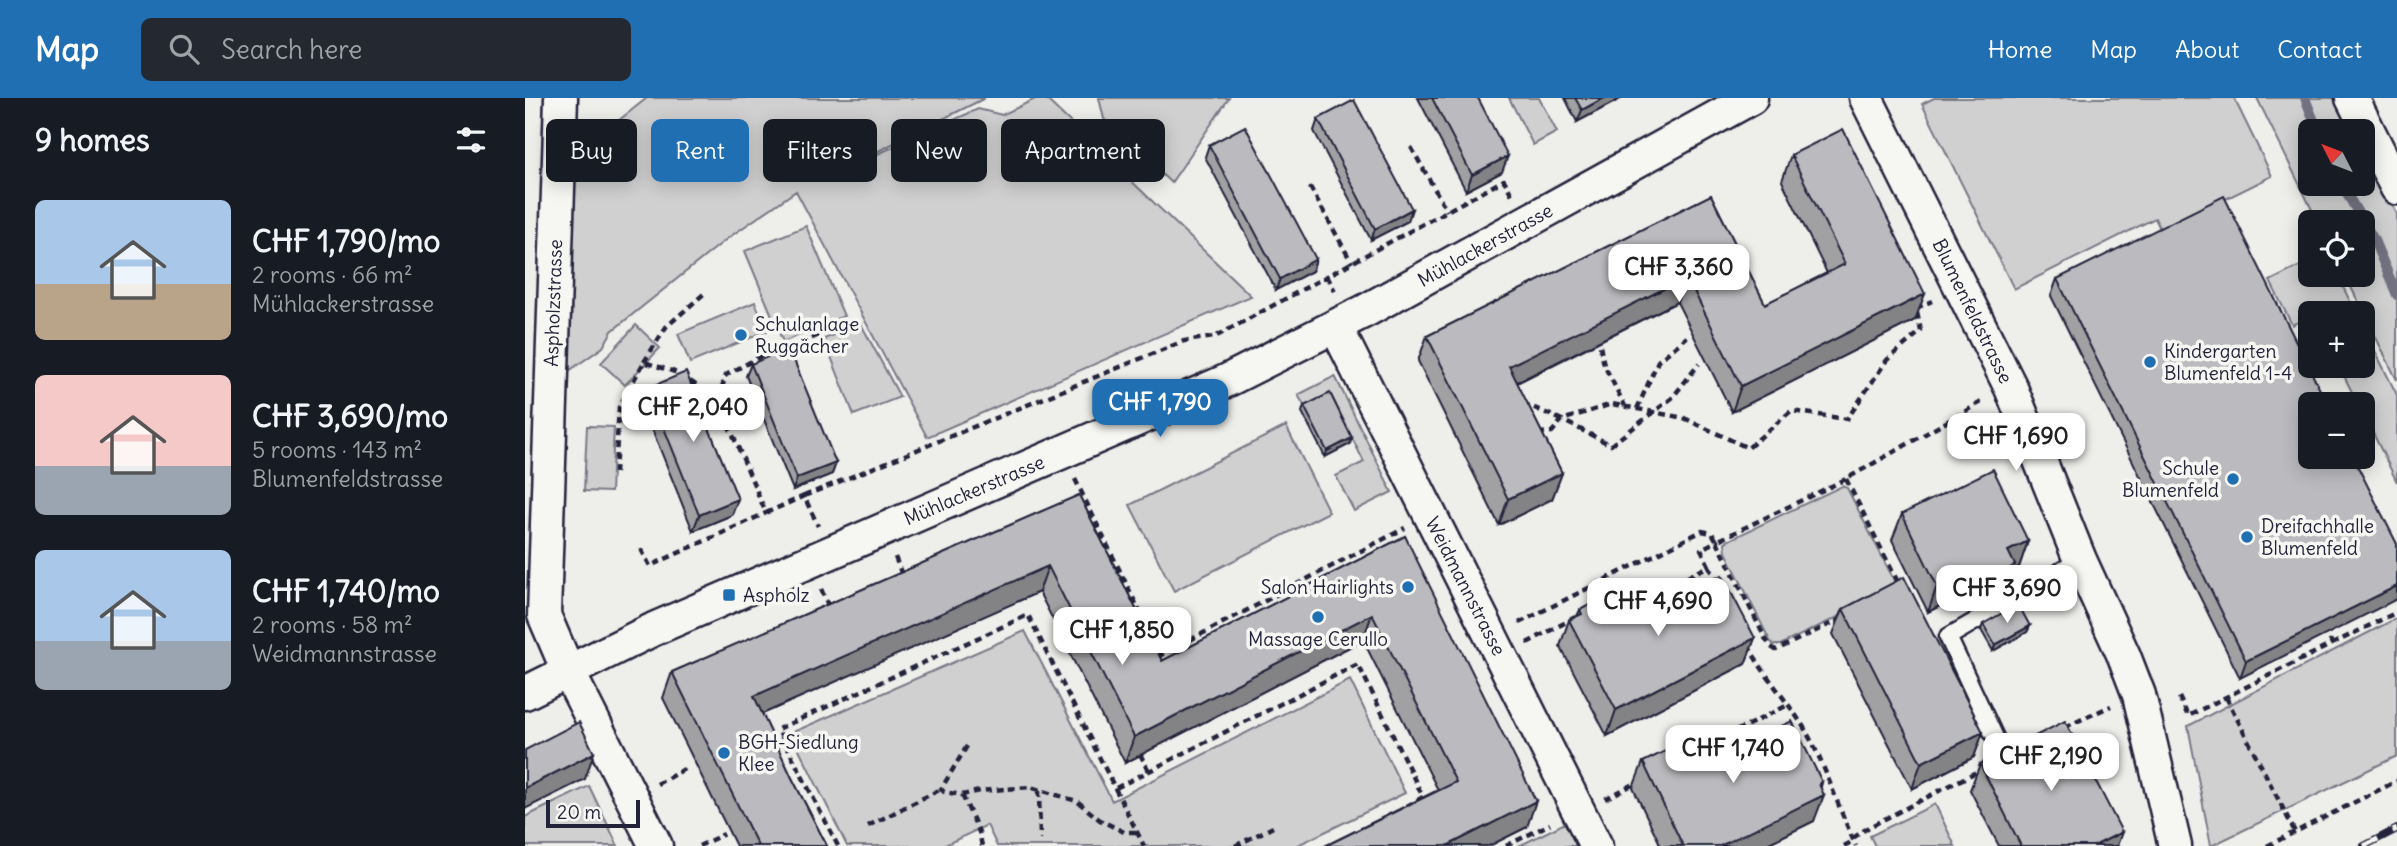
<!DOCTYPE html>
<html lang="en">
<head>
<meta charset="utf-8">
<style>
  :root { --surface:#171b24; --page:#242831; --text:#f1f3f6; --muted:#9ea1a6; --accent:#1f6fb2 }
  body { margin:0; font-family:Delius,sans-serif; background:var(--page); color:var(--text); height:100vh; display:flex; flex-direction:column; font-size:26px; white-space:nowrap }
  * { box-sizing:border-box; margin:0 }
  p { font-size:23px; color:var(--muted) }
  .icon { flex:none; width:38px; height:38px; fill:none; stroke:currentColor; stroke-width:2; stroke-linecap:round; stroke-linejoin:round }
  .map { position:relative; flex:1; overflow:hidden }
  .drawer { display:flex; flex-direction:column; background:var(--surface); width:525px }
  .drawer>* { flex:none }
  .hud { position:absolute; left:21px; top:21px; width:665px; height:63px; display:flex; gap:14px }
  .needle { width:46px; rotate:312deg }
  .controls { position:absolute; left:1773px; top:21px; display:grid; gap:14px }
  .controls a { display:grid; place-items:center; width:77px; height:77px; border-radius:10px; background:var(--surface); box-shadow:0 4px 18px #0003; font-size:35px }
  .scale { position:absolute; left:21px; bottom:18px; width:94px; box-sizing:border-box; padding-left:7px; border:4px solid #22223b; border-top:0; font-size:19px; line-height:24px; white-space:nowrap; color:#22223b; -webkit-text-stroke:5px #f6f6f2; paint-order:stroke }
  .price { position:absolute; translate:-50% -60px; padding:0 16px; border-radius:14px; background:#fff; color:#222; font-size:23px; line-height:46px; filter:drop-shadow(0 2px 4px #0008) }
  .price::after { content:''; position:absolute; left:50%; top:42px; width:21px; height:16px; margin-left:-10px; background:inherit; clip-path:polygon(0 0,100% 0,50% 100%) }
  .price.selected { background:var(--accent); color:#fff }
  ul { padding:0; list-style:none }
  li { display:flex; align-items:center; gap:21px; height:175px; padding:0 35px }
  li span { display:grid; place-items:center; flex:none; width:196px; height:140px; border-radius:10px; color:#555 }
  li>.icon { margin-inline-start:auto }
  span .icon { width:84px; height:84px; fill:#fffc; stroke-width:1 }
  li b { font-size:30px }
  h2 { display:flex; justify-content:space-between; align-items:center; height:84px; padding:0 35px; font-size:30px }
  .chip { padding:0 24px; border-radius:10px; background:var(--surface); box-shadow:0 4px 18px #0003; font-size:24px; line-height:63px }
  .chip.selected { background:var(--accent); color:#fff }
  header { display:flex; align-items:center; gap:42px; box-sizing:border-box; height:98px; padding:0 35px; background:var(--accent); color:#fff }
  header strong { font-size:33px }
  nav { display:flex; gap:38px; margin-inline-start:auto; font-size:24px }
  .search { width:490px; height:63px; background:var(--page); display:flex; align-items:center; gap:18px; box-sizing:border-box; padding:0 24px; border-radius:10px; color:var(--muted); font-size:26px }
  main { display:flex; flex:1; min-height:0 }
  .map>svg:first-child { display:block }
  .green { fill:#d0d0d1; stroke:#797986; stroke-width:2 }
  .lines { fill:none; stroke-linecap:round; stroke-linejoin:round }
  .stream { stroke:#727281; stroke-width:10 }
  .lane-casing { stroke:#22223b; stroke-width:21 }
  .street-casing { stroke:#22223b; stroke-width:37 }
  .path { stroke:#22223b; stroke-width:4.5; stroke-dasharray:7 5; stroke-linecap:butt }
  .lane { stroke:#f6f6f2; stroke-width:16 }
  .street { stroke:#f6f6f2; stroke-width:32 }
  .rail-casing { stroke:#22223b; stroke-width:8 }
  .rail { stroke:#f6f6f2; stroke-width:5; stroke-dasharray:16; stroke-linecap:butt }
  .wall { fill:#a1a1a4; stroke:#22223b; stroke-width:2 }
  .shaded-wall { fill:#838386; stroke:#22223b; stroke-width:2 }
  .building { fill:#bbbbbf; stroke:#22223b; stroke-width:2 }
  .poi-dot { fill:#1f6fb2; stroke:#f6f6f2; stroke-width:2.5 }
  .labels { text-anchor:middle; stroke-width:7; stroke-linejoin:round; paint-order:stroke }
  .street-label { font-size:19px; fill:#22223b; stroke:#f6f6f2 }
  .poi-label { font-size:19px; fill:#22223b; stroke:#f6f6f2; text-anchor:start }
</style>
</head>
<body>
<header>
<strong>Map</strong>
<div class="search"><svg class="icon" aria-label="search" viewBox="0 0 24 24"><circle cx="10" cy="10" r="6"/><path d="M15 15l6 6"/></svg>Search here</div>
<nav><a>Home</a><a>Map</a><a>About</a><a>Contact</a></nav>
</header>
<main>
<section class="drawer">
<h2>9 homes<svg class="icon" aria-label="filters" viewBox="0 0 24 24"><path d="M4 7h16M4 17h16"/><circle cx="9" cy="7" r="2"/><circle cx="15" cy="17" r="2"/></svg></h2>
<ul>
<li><span style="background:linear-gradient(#a9c7e8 60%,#b9a48a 0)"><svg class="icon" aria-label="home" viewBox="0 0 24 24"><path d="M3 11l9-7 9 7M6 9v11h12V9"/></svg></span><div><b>CHF 1,790/mo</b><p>2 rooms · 66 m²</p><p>Mühlackerstrasse</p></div></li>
<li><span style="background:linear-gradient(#f6c9c9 65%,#9aa5b1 0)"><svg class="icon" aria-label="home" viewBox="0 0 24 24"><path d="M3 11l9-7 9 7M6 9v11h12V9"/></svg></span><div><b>CHF 3,690/mo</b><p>5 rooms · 143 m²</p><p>Blumenfeldstrasse</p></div></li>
<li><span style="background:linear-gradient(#a9c7e8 65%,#9aa5b1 0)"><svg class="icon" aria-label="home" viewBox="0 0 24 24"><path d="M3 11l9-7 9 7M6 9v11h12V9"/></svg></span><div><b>CHF 1,740/mo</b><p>2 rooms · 58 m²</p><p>Weidmannstrasse</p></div></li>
</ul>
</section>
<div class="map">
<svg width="1872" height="748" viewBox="0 0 1872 748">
  <rect width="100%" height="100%" fill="#eeeeeb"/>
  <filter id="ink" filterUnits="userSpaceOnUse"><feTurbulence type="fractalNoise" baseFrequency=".0143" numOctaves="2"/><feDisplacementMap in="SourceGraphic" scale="14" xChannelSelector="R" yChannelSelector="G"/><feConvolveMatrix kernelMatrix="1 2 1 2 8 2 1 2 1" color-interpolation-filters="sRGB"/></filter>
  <g filter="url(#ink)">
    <path class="green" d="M122 0H460L299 80 453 11 477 17 512 0H520L726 198 402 339 271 93 203 140 87 233 78 249 41 275 50 57Z
      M574 0H704L646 85 579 21Z
      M984 0H1014L1032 34 1008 47Z
      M1409 0H1709L1747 78 1636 133 1630 120 1489 191 1397 6Z
      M1732 0H1814L1831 33H1785V86H1838V47L1872 116V282L1820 177H1838V124H1793Z
      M281 128 319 218 258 244 220 153Z
      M1785 163V177H1812L1831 215H1785V218L1767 227 1745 183Z
      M230 204 242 233 165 265 153 236Z
      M336 226 375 299 329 317 299 241Z
      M111 227 135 250 100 287 76 265Z
      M1838 229 1872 297V384L1838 315V306H1833L1814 268H1838Z
      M810 278 867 394 829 413 811 378 839 364 806 297 780 309 773 297Z
      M62 328 89 329 86 394 59 393Z
      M761 328 804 414 649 493 605 407Z
      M1317 388 1322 390 1373 490 1255 547H1249L1245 543 1201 454 1200 444Z
      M1872 520V658L1686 748 1663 628Z
      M500 533 587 703 825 582 880 695 771 748H472L462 727 418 748H322L266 635Z
      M64 688 93 748H0V719Z
      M1410 706 1430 748H1350L1345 738Z
      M1040 725 1052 748H994Z"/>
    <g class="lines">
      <path class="stream" d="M1780 0 1793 33
        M1816 86 1848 140 1872 197"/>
      <defs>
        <path id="lane" d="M1479 659 1423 539 1555 462"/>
        <path id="street" d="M36 0 19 517 43 573 131 748
          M1341 0 1486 290 1555 462 1599 558 1614 597 1650 748
          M1827 0 1872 90
          M811 229 1071 748
          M0 595 129 531 699 284 842 212 1226 0"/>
      </defs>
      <use href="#lane" class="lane-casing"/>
      <use href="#street" class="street-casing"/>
      <path class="path" d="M886 49 922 113
        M785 89 827 165
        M802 178 810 193
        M1075 248 1079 267 1100 308
        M119 264 141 229 182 193
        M193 302 201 277 238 257 263 251 314 228
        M998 305 1037 322 1087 306 1159 320 1223 350 1266 313 1322 321 1362 262 1396 233 1391 210 1407 203
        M1112 311 1133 263 1162 239
        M1013 335 1027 334 1037 322 1086 347 1147 300 1174 266
        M90 375 94 309 119 264 153 275 193 302 241 415 279 398 293 428
        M550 381 636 557 880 430
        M1321 381 1374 486
        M279 398 659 243 690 239 979 82 987 97
        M116 451 125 468 241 415
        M370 459 377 477
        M1184 468 1176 451 1192 443 1240 540 1246 549 1251 552 1316 521
        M296 491 305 512
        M1109 506 1184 468 1193 485
        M994 525 1177 433 1187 435 1192 443 1321 381 1460 302
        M1002 545 1056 516
        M1807 546 1872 514
        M1223 547C1238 576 1260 600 1278 628 1300 665 1313 710 1331 748
        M1654 599 1663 618 1807 546 1803 537
        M1701 599 1770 734
        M1540 629 1586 608
        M442 648 416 691 419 694 437 697 455 693 505 689 552 703 575 722 599 734H612
        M1179 649 1263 607
        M615 656 624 673
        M132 686 163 669
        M591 690 833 566 898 699 880 709
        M514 692 515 741
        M437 697 454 734 457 748
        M1080 701 1113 684
        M343 728 416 691
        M1328 740 1344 729 1457 671
        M174 748 199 736
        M313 748 253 631 503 517 619 748
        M710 748 748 729
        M981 748 1025 726
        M1319 748 1328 743
        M1742 748 1872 683"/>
      <use href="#lane" class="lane"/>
      <use href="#street" class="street"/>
      <defs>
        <path id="rail" d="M1839 748 1872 731"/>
      </defs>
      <use href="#rail" class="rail-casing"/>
      <use href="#rail" class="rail"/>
    </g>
    <path class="wall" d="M893 0H953L977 74 941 93Z
      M1040 0H1097L1052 24Z
      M793 21 883 123 846 142 789 33Z
      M684 47 791 161 787 173 751 192 680 59Z
      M1266 57 1390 222 1207 314 1152 204 992 285 1037 375 1027 401 974 427 893 263 902 238 1186 97 1240 206 1302 175 1257 83Z
      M1532 181 1872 446 1715 580 1526 198Z
      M226 266 311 365 307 376 268 392 221 278Z
      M123 290 207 417 168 433 117 306Z
      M779 308 825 346 800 359 777 314Z
      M554 397 637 563 880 438 1002 729 964 748H800L913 692 838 542 600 665 514 494 237 616 267 680 302 748H211L138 600 147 574Z
      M1377 416 1503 443 1494 469 1488 472 1481 493 1446 513 1437 497 1403 514 1367 442Z
      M1318 511 1458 634 1449 659 1387 691 1308 536Z
      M1055 512 1122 516 1230 540 1220 566 1082 638 1035 548 1044 522 1052 518Z
      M1458 526 1505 528 1502 534 1468 553 1456 532Z
      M1191 660 1297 684 1289 723 1238 748H1136L1108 690 1118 664Z
      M1455 666 1592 748H1474L1445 692Z"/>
    <path class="shaded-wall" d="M1079 0H1097L1052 24 1057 12Z
      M983 58 977 74 941 93 947 77Z
      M887 111 883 123 846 142 850 131Z
      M791 161 787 173 751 192 755 181Z
      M1162 179 1152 204 974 293 984 268Z
      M1400 196 1390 222 1207 314 1216 288Z
      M827 340 825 346 800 359 802 353Z
      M311 365 307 376 268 392 272 380Z
      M1037 375 1027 401 974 427 983 401Z
      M213 401 207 417 168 433 174 417Z
      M1503 443 1494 469 1488 472 1481 493 1446 513 1455 488 1483 453Z
      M523 468 514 494 219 624 229 598Z
      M1447 471 1437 497 1403 514 1412 488Z
      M1872 488V501L1715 580 1721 563Z
      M847 516 838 542 600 665 609 639Z
      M1505 528 1502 534 1468 553 1470 547Z
      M1230 540 1220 566 1082 638 1091 612Z
      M1458 634 1449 659 1387 691 1396 665Z
      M69 655 60 681 0 711V690Z
      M1297 684 1291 701 1299 697 1289 723 1238 748H1195Z
      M1011 703 1002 729 964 748H922Z
      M1597 734 1592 748H1569Z"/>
    <path class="building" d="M907 0H953L983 58 947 77Z
      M1050 0H1079L1057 12Z
      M829 2 887 111 850 131 793 21Z
      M720 28 791 161 755 181 684 47Z
      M1318 31 1400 196 1216 288 1162 179 984 268 1037 375 983 401 902 238 1186 97 1240 206 1320 166 1266 57Z
      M1699 98 1802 306H1785V359H1828L1872 446V488L1721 563 1532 181Z
      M264 250 311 365 272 380 226 266Z
      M161 274 213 401 174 417 123 290Z
      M805 295 827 340 802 353 779 308Z
      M1468 371 1503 443 1483 453 1490 467 1455 488 1447 471 1412 488 1377 416Z
      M554 397 637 563 880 438 1011 703 922 748H800L931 684 847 516 609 639 523 468 229 598 267 680 302 748H233L147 574Z
      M1197 477 1230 540 1091 612 1044 522 1057 516 1055 512 1105 485 1122 516Z
      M1379 479 1458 634 1396 665 1318 511Z
      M1493 506 1505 528 1470 547 1458 526Z
      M1267 623 1297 684 1294 686 1299 697 1195 748H1158L1118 664 1179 634 1191 660Z
      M1540 623 1597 734 1569 748H1496L1455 666Z
      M54 624 69 655 0 690V652Z"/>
  </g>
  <g class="poi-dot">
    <circle cx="216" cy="237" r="7"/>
    <circle cx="1625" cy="264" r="7"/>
    <circle cx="1708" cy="381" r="7"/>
    <circle cx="1722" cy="439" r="7"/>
    <circle cx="883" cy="489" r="7"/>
    <rect x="197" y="490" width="14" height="14" rx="3.5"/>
    <circle cx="793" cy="519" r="7"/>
    <circle cx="199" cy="655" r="7"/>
  </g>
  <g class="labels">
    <g class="street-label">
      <text transform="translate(960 147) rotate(-29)" y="7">Mühlackerstrasse</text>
      <text transform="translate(28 205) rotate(-88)" y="7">Aspholzstrasse</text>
      <text transform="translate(1448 213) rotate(64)" y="7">Blumenfeldstrasse</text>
      <text transform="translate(449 392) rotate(-23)" y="7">Mühlackerstrasse</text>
      <text transform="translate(941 488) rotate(63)" y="7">Weidmannstrasse</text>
    </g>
    <g class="poi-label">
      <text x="230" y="233">Schulanlage<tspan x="230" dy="22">Ruggächer</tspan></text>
      <text x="1639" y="260">Kindergarten<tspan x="1639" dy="22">Blumenfeld 1-4</tspan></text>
      <text x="1694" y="377" text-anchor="end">Schule<tspan x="1694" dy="22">Blumenfeld</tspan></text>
      <text x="1736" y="435">Dreifachhalle<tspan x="1736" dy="22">Blumenfeld</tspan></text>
      <text x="869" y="496" text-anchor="end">Salon Hairlights</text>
      <text x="218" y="504">Aspholz</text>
      <text x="793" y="548" text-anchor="middle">Massage Cerullo</text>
      <text x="213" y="651">BGH-Siedlung<tspan x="213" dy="22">Klee</tspan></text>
    </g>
  </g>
</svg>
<div class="controls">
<a><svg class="needle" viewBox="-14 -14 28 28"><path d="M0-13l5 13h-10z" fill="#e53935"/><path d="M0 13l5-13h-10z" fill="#9ea1a6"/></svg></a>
<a><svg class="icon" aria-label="locate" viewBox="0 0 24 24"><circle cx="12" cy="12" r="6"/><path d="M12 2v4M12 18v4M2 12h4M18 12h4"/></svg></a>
<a>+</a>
<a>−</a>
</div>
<div class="scale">20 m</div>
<b class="price" style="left:1154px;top:206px">CHF 3,360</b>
<b class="price selected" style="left:635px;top:341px">CHF 1,790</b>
<b class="price" style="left:168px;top:346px">CHF 2,040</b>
<b class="price" style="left:1491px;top:375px">CHF 1,690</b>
<b class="price" style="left:1482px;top:527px">CHF 3,690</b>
<b class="price" style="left:1133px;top:540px">CHF 4,690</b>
<b class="price" style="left:597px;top:569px">CHF 1,850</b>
<b class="price" style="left:1208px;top:687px">CHF 1,740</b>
<b class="price" style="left:1526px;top:695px">CHF 2,190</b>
<div class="hud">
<a class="chip">Buy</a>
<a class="chip selected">Rent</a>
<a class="chip">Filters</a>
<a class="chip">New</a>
<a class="chip">Apartment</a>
</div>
</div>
</main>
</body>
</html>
